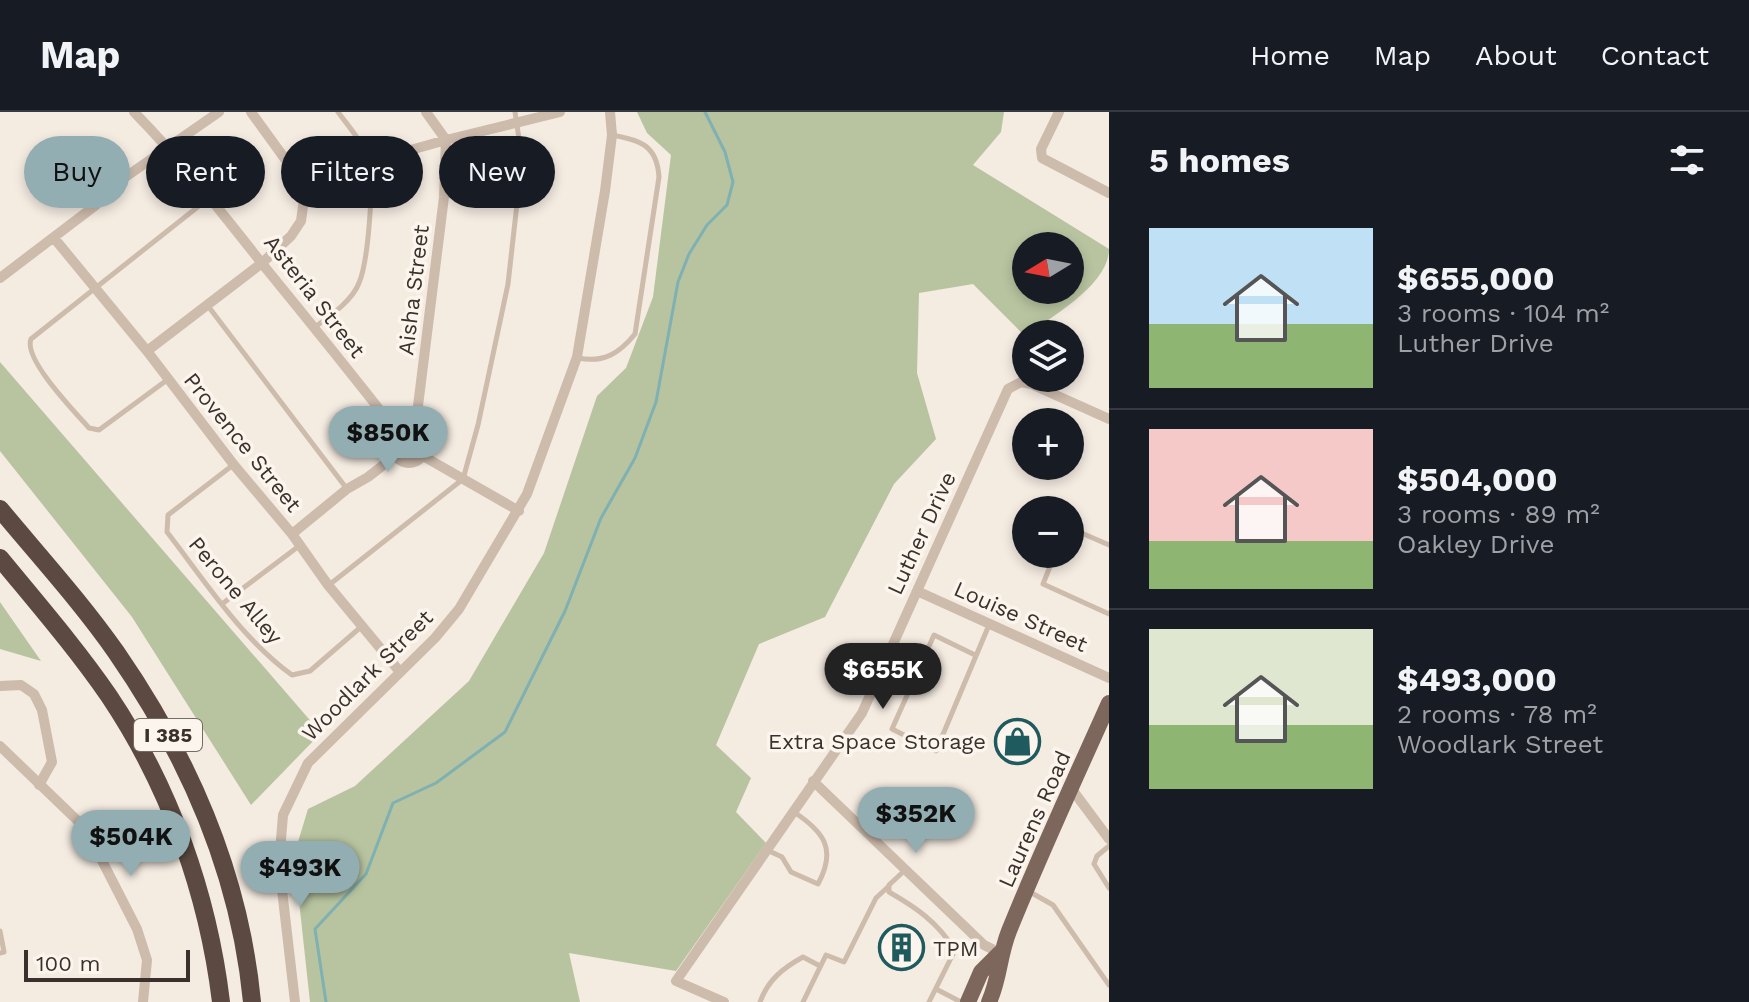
<!DOCTYPE html>
<html lang="en">
<head>
<meta charset="utf-8">
<style>
  :root { --surface:#171b24; --page:#20242c; --text:#f1f3f6; --muted:#9ea1a6; --line:#363941; --accent:#92aeb2 }
  body { margin:0; font-family:"Work Sans",sans-serif; background:var(--page); color:var(--text); height:100vh; display:flex; flex-direction:column; font-size:30px; white-space:nowrap }
  * { box-sizing:border-box; margin:0 }
  p { font-size:26px; color:var(--muted) }
  .icon { flex:none; width:44px; height:44px; fill:none; stroke:currentColor; stroke-width:2; stroke-linecap:round; stroke-linejoin:round }
  .map { position:relative; flex:1; overflow:hidden }
  .drawer { display:flex; flex-direction:column; background:var(--surface); width:640px }
  .drawer>* { flex:none }
  .top-card { position:absolute; left:24px; top:24px; width:760px; height:72px; display:flex; gap:16px }
  .needle { width:52px; rotate:260deg }
  .tools { position:absolute; left:1012px; top:120px; display:grid; gap:16px }
  .tools a { display:grid; place-items:center; width:72px; height:72px; border-radius:50%; background:var(--surface); box-shadow:0 4px 12px #0003; font-size:40px }
  .scale { position:absolute; left:24px; bottom:20px; width:166px; box-sizing:border-box; padding-left:8px; border:4px solid #3b302b; border-top:0; font-size:22px; line-height:28px; white-space:nowrap; color:#3b302b; -webkit-text-stroke:6px #fbf5ee; paint-order:stroke }
  .price { position:absolute; translate:-50% -68px; padding:0 18px; border-radius:28px; background:var(--accent); color:#111; font-size:26px; line-height:52px; filter:drop-shadow(0 2px 4px #0008) }
  .price::after { content:''; position:absolute; left:50%; top:48px; width:24px; height:18px; margin-left:-12px; background:inherit; clip-path:polygon(0 0,100% 0,50% 100%) }
  .price.on { background:#222; color:#fff }
  ul { padding:0; list-style:none }
  li { display:flex; align-items:center; gap:24px; height:200px; padding:0 40px }
  li+li { border-top:2px solid var(--line) }
  li span { display:grid; place-items:center; flex:none; width:224px; height:160px; border-radius:0px; color:#555 }
  li>.icon { margin-inline-start:auto }
  span .icon { width:96px; height:96px; fill:#fffc; stroke-width:1 }
  li b { font-size:34px }
  h2 { display:flex; justify-content:space-between; align-items:center; height:96px; padding:0 40px; font-size:34px }
  .chip { padding:0 28px; border-radius:36px; background:var(--surface); box-shadow:0 4px 12px #0003; font-size:28px; line-height:72px }
  .chip.on { background:var(--accent); color:#111 }
  header { display:flex; align-items:center; gap:48px; box-sizing:border-box; height:112px; padding:0 40px; background:var(--surface); border-bottom:2px solid var(--line) }
  header strong { font-size:38px }
  nav { display:flex; gap:44px; margin-inline-start:auto; font-size:28px }
  main { display:flex; flex:1; min-height:0 }
  .map>svg:first-child { display:block }
  .green { fill:#b8c4a0; fill-rule:evenodd }
  .lines { fill:none; stroke-linecap:round; stroke-linejoin:round }
  .stream { stroke:#7fb0b2; stroke-width:3 }
  .service { stroke:#cdbbac; stroke-width:5 }
  .minor { stroke:#cdbbac; stroke-width:10 }
  .primary { stroke:#7d675c; stroke-width:16 }
  .motorway { stroke:#5c4a42; stroke-width:18 }
  .labels { text-anchor:middle; stroke-width:7; stroke-linejoin:round; paint-order:stroke }
  .shield { fill:#fbf5ee; stroke:#756b66; stroke-width:2 }
  .shield-label { font-size:20px; font-weight:bold; fill:#3b302b }
  .street-label { font-size:22px; fill:#3b302b; stroke:#fbf5ee }
  .poi-label { font-size:22px; fill:#3b302b; stroke:#fbf5ee; text-anchor:end }
</style>
</head>
<body>
<header>
<strong>Map</strong>
<nav><a>Home</a><a>Map</a><a>About</a><a>Contact</a></nav>
</header>
<main>
<div class="map">
<svg width="1109" height="890" viewBox="0 0 1109 890">
  <rect width="100%" height="100%" fill="#f4ebe1"/>
  <path class="green" d="M637 0H1004L1001 20 973 53 1109 137C1109 173 1051 205 1025 224L973 172 919 181 917 261 936 327 894 372 825 505 759 532 716 633 751 666 736 700 766 731 676 859 569 841 580 890H310L294 743 308 697 355 674 469 569 544 441 597 284 626 256 653 185 671 43 647 21ZM1026 134H1070V178H1026Z
    M0 250 321 621 251 693 132 505 0 339Z
    M0 490 41 549 0 537Z"/>
  <g class="lines">
    <path class="stream" d="M326 890 315 817 366 762 393 691 436 671 505 620 565 499 601 406 635 346 656 290 678 170 689 142 707 113 727 93 733 70 725 40 705 0"/>
    <path class="service" d="M208 194 347 377
      M315 215C330 204 352 189 359 171 368 150 375 68 368 47 362 29 349 15 338 0
      M578 246C603 251 619 242 635 222L659 65C657 33 640 28 612 23
      M167 268 99 318 89 316C75 300 23 247 31 227L209 86
      M233 353 168 403 167 420C205 469 241 526 292 563L310 559 362 514
      M1070 416 1109 433
      M1055 442 1043 472 1109 502
      M329 473 463 367 478 313 508 172 522 47 515 0
      M222 492 299 434
      M975 543 934 523 892 617 936 639 989 513
      M1109 734 1097 744 1094 752 1109 776
      M767 738 782 745 791 760 818 772C837 737 824 720 794 700
      M904 759 889 773V780C917 796 937 810 955 838L929 890
      M1030 780 1053 793 1109 873
      M0 819 4 840 0 841
      M936 877 961 890
      M760 890C768 868 783 856 803 845L820 854
      M803 890 826 843 844 850 876 786 889 774"/>
    <path class="minor" d="M134 0C181 48 222 101 264 154 309 209 354 265 398 321
      M1059 0 1041 37 1042 46 1109 81
      M301 69 446 28 560 0
      M54 126 147 239 234 353 292 422 328 473 400 560
      M0 166 96 93 124 66 219 0
      M147 239 262 151 291 124 301 109 304 87 301 69 251 0
      M392 334a17 17 0 1 1 34 0a17 17 0 1 1-34 0Z
      M415 318 444 85 446 28 426 0
      M423 344 519 399
      M292 422 347 377 368 365 395 344
      M917 479 1109 566
      M0 574 21 573 34 582 42 598 52 650 39 673
      M0 634 81 712 93 731 137 817 147 848 143 890
      M813 669 984 833 1000 841
      M1071 676 1109 727
      M295 890 279 752 283 703 308 651 435 526 459 497 527 382 577 245 605 79 612 23 610 0
      M724 890 676 869 862 601 1008 277 1021 270 1031 272 1109 307"/>
    <path class="primary" d="M968 890 981 860 1000 841
      M989 890C1000 866 999 844 1009 819 1040 742 1075 667 1109 591"/>
    <path class="motorway" d="M0 397C39 444 81 490 116 540 188 644 240 763 252 890
      M0 446C37 491 76 536 109 584 170 675 208 782 221 890"/>
  </g>
  <defs>
    <symbol id="shop-ring" viewBox="-11 -11 22 22"><circle r="9.5" fill="#fbf5ee" stroke="#1f5a5e" stroke-width="1.5"/><path d="M-5-2.5h2.3a2.7 3.5 0 0 1 5.4 0H5L5.5 6h-11ZM-1.5-2.5h3a1.5 2.3 0 0 0-3 0Z" fill="#1f5a5e"/></symbol>
    <symbol id="building-ring" viewBox="-11 -11 22 22"><circle r="9.5" fill="#fbf5ee" stroke="#1f5a5e" stroke-width="1.5"/><path d="M-4-6H4V6H1V3H-1V6H-4ZM-2.5-4.3h1.7v1.8h-1.7ZM.8-4.3h1.7v1.8H.8ZM-2.5-1h1.7V.8h-1.7ZM.8-1h1.7V.8H.8Z" fill="#1f5a5e"/></symbol>
  </defs>
  <g fill-rule="evenodd">
    <use href="#shop-ring" x="992" y="604" width="51" height="51"/>
    <use href="#building-ring" x="876" y="810" width="51" height="51"/>
  </g>
  <g class="labels">
    <rect class="shield" x="134" y="607" width="68" height="32" rx="6"/>
    <g class="shield-label">
      <text x="168" y="630">I 385</text>
    </g>
    <g class="street-label">
      <text transform="translate(413 178) rotate(-83)" y="8">Aisha Street</text>
      <text transform="translate(315 184) rotate(52)" y="8">Asteria Street</text>
      <text transform="translate(243 330) rotate(51)" y="8">Provence Street</text>
      <text transform="translate(921 421) rotate(-65)" y="8">Luther Drive</text>
      <text transform="translate(236 478) rotate(50)" y="8">Perone Alley</text>
      <text transform="translate(1021 504) rotate(24)" y="8">Louise Street</text>
      <text transform="translate(367 563) rotate(-45)" y="8">Woodlark Street</text>
      <text transform="translate(1034 707) rotate(-66)" y="8">Laurens Road</text>
    </g>
    <g class="poi-label">
      <text x="986" y="637">Extra Space Storage</text>
      <text x="933" y="844" text-anchor="start">TPM</text>
    </g>
  </g>
</svg>
<div class="tools">
<a><svg class="needle" viewBox="-14 -14 28 28"><path d="M0-13l5 13h-10z" fill="#e53935"/><path d="M0 13l5-13h-10z" fill="#9ea1a6"/></svg></a>
<a><svg class="icon" aria-label="layers" viewBox="0 0 24 24"><path d="M12 4l9 5-9 5-9-5zM3 14l9 5 9-5"/></svg></a>
<a>+</a>
<a>−</a>
</div>
<div class="scale">100 m</div>
<b class="price" style="left:388px;top:362px">$850K</b>
<b class="price on" style="left:883px;top:599px">$655K</b>
<b class="price" style="left:916px;top:743px">$352K</b>
<b class="price" style="left:131px;top:766px">$504K</b>
<b class="price" style="left:300px;top:797px">$493K</b>
<div class="top-card">
<a class="chip on">Buy</a>
<a class="chip">Rent</a>
<a class="chip">Filters</a>
<a class="chip">New</a>
</div>
</div>
<section class="drawer">
<h2>5 homes<svg class="icon" aria-label="filters" viewBox="0 0 24 24"><path d="M4 7h16M4 17h16"/><circle cx="9" cy="7" r="2"/><circle cx="15" cy="17" r="2"/></svg></h2>
<ul>
<li><span style="background:linear-gradient(#bfe0f5 60%,#8fb573 0)"><svg class="icon" aria-label="home" viewBox="0 0 24 24"><path d="M3 11l9-7 9 7M6 9v11h12V9"/></svg></span><div><b>$655,000</b><p>3 rooms · 104 m²</p><p>Luther Drive</p></div></li>
<li><span style="background:linear-gradient(#f6c9c9 70%,#8fb573 0)"><svg class="icon" aria-label="home" viewBox="0 0 24 24"><path d="M3 11l9-7 9 7M6 9v11h12V9"/></svg></span><div><b>$504,000</b><p>3 rooms · 89 m²</p><p>Oakley Drive</p></div></li>
<li><span style="background:linear-gradient(#dfe7d0 60%,#8fb573 0)"><svg class="icon" aria-label="home" viewBox="0 0 24 24"><path d="M3 11l9-7 9 7M6 9v11h12V9"/></svg></span><div><b>$493,000</b><p>2 rooms · 78 m²</p><p>Woodlark Street</p></div></li>
</ul>
</section>
</main>
</body>
</html>
